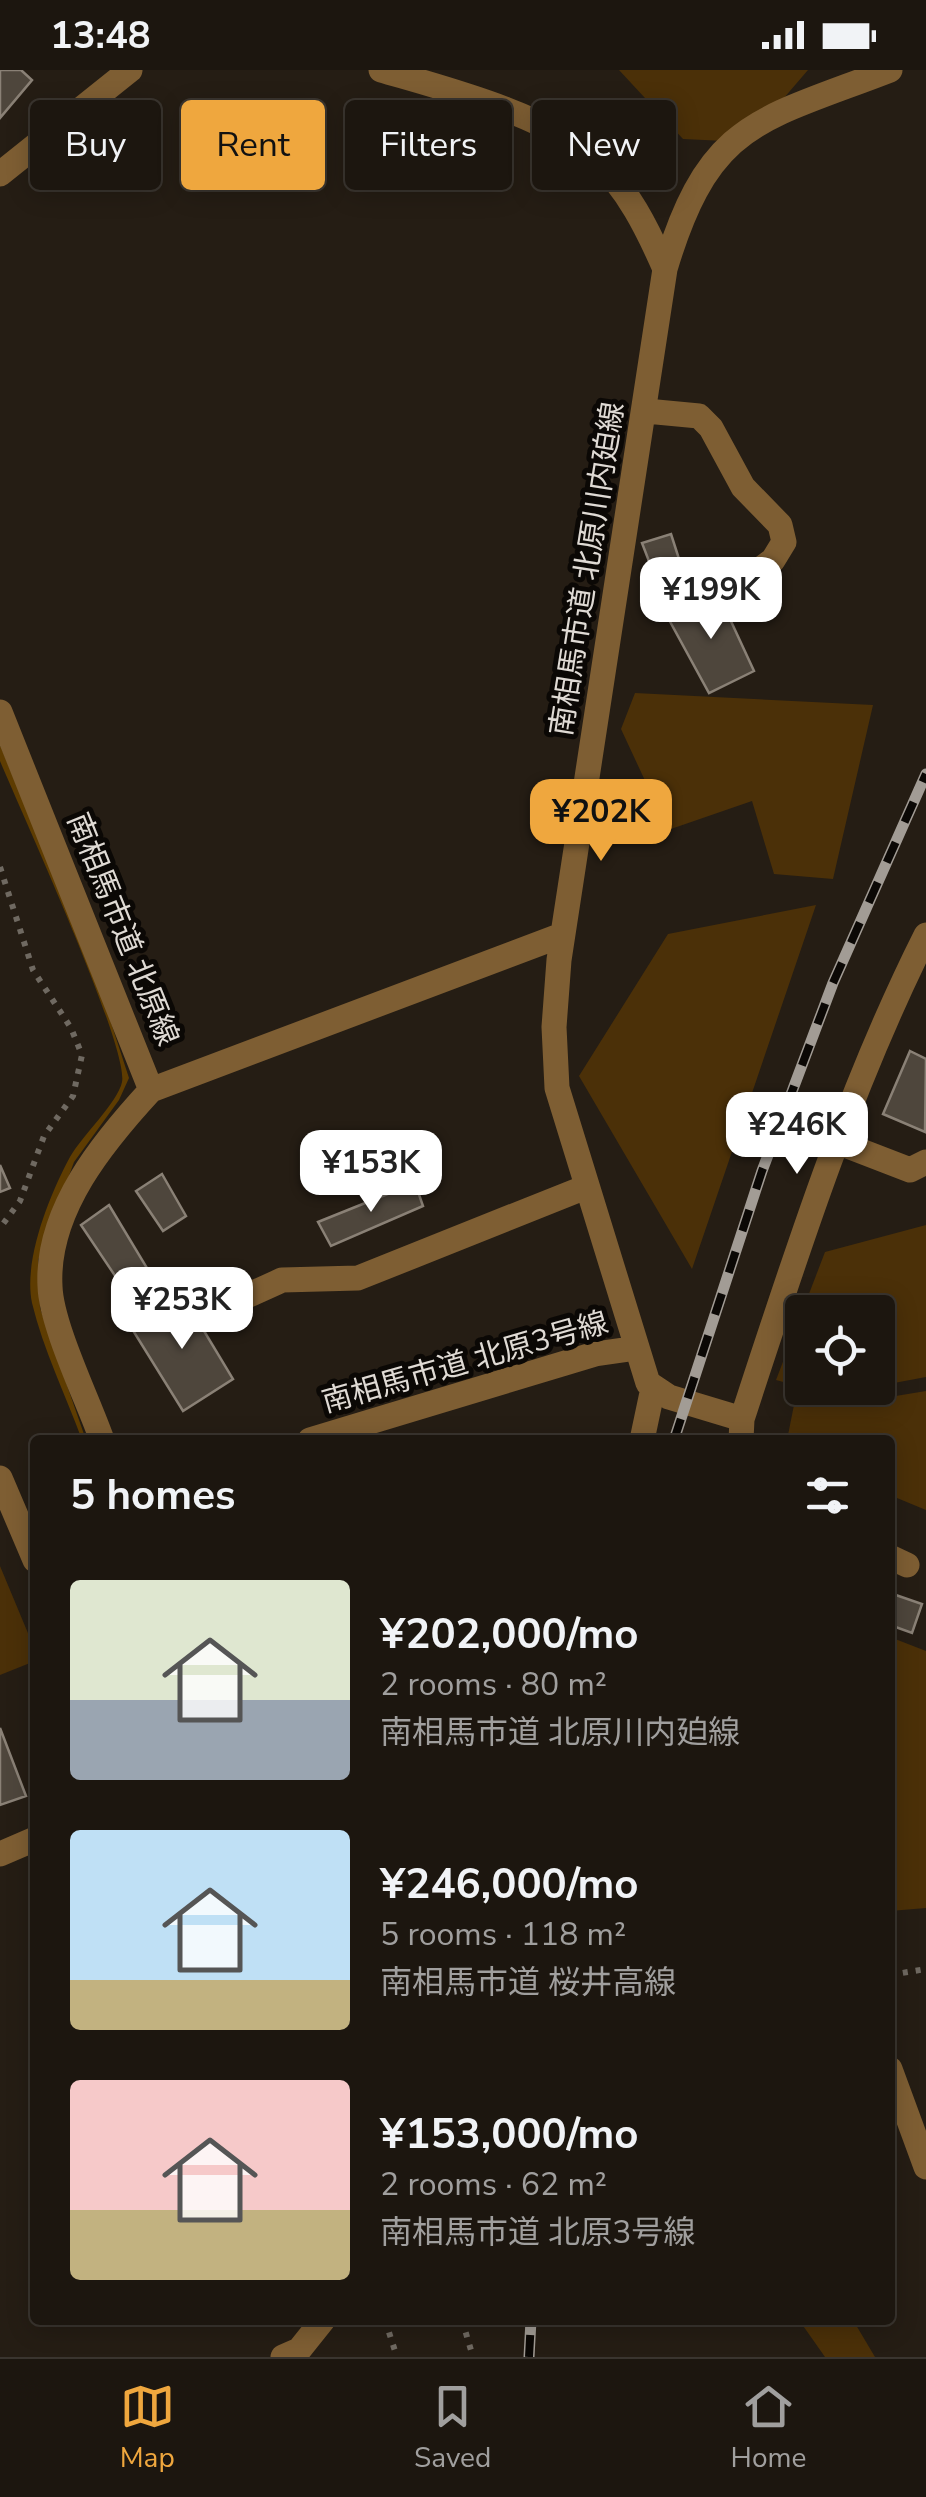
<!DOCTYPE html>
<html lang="en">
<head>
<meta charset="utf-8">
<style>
  :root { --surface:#1c160f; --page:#251f18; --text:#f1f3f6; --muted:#a09f9e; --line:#3a352f; --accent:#efa73e }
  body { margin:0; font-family:"Nunito Sans","Noto Sans JP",sans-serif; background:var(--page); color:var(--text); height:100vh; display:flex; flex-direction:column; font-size:38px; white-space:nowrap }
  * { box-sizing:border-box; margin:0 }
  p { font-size:32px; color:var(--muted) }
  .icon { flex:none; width:55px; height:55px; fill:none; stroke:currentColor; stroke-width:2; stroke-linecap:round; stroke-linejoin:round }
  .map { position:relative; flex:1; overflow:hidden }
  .side { position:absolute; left:30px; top:1365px; width:865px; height:890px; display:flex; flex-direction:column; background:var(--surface); border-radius:10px; box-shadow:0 5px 25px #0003,0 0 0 2px var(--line) }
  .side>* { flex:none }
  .top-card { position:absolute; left:30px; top:30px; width:868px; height:90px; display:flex; gap:20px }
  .buttons { position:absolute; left:785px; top:1225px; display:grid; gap:20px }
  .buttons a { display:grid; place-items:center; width:110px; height:110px; border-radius:10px; background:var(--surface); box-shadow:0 5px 25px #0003,0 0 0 2px var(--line); font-size:50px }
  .price { position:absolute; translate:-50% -85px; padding:0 22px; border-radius:20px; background:#fff; color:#222; font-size:32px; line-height:65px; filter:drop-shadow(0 2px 5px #0008) }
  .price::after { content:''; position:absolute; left:50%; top:60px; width:30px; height:22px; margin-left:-15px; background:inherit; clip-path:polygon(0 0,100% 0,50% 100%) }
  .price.current { background:var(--accent); color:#111 }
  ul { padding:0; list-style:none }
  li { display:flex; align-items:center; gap:30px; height:250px; padding:0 40px }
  li span { display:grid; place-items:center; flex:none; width:280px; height:200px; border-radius:10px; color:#555 }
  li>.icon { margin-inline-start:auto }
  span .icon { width:120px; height:120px; fill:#fffc; stroke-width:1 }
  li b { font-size:42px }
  h2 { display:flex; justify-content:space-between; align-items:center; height:120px; padding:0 40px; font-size:42px }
  .tag { padding:0 35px; border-radius:10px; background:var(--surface); box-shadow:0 5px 25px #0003,0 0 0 2px var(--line); font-size:35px; line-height:90px }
  .tag.current { background:var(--accent); color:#111 }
  .status { display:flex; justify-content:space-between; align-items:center; height:70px; padding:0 50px; background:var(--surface); direction:ltr }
  .status svg { height:28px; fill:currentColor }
  .tab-bar { display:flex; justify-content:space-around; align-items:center; height:140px; border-top:2px solid var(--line); background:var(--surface); font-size:28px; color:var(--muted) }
  .tab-bar a { display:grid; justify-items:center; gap:5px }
  .tab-bar .current { color:var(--accent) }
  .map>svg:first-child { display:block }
  .green { fill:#4b3008 }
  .water { fill:#5e3c01 }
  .building { fill:#4e463c; stroke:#8a8176; stroke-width:2.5 }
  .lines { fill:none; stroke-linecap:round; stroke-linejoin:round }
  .path { stroke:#6f6961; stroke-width:6; stroke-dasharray:5 8; stroke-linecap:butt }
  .minor { stroke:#7e5e33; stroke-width:25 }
  .rail-casing { stroke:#a29c95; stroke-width:11 }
  .rail { stroke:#0b0805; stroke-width:8; stroke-dasharray:22; stroke-linecap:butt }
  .labels { text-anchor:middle; stroke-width:10; stroke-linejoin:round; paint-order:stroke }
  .street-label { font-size:30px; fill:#dfdad4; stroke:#0b0805 }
</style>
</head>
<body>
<div class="status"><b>13:48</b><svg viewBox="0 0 49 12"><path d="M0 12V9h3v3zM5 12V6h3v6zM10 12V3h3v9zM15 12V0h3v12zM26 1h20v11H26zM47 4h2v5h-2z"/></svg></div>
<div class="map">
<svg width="926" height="2287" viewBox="0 0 926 2287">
  <rect width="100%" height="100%" fill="#251d14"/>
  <path class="green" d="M619 0H808L746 72 683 69Z
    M635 623 873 635 833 809 774 804 752 731 668 760 621 659Z
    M816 835 692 1199 579 1006 668 864Z
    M926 1155V1307L878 1316V1242H802V1317L776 1310 825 1182Z
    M926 1321V1440L897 1428 890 1431V1370H787L796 1325 835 1336Z
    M0 1496 35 1580V1591L0 1605Z
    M890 1567 926 1581V1838L890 1841Z
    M799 2250H853L875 2287H825Z"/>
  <path class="water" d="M0 675 101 922 129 1008 119 1030 74 1092 38 1190 40 1238 86 1370H82C66 1326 43 1279 32 1233 23 1190 50 1124 70 1087 82 1066 118 1032 122 1012 129 977 20 739 0 691Z"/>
  <path class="building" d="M0 0H21L32 10 0 48Z
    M671 464 688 517 662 525 642 473Z
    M717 521 754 601 709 623 667 546Z
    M910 981 926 989 925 1062 883 1044Z
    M0 1095 10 1118 0 1122Z
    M162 1104 186 1146 163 1161 136 1121Z
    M415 1113 423 1136 331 1176 318 1152Z
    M109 1135 165 1228 140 1243 81 1155Z
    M183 1226 233 1309 183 1341 129 1254Z
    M890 1523 922 1534 912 1563 890 1555Z
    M0 1658 26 1726 0 1735Z"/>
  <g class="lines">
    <path class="path" d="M0 797 33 900 71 958 82 985 73 1026 44 1066 20 1131 0 1158
      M890 1905 926 1899
      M385 2250 397 2287
      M462 2250 473 2287"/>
    <path class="minor" d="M381 0C446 19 545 44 595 89 627 117 648 160 665 199
      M0 104 130 0
      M646 341 699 346 711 358 743 417 780 455 784 472 773 490 746 510
      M0 642 151 1020C104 1071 46 1140 50 1216 51 1255 88 1330 102 1370
      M151 1020 562 865
      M840 1073 910 1100 926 1092
      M227 1235 282 1210 358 1208 586 1117
      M742 1349 669 1327 648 1313 557 1018 554 957 559 890 665 199C709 51 758 51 890 0
      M310 1370 595 1284 637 1278
      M642 1370 653 1318
      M741 1370 742 1349C795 1187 849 1018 926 865
      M0 1408 35 1490
      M890 1487 907 1495
      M0 1784 35 1769
      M890 1999 926 2097
      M283 2287 299 2280 323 2250"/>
    <defs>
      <path id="rail" d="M674 1370 762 1101 833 913 926 704
        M529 2287 531 2250"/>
    </defs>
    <use href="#rail" class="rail-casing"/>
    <use href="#rail" class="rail"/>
  </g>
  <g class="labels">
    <g class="street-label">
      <text transform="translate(587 499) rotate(-81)" y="10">南相馬市道 北原川内廹線</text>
      <text transform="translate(123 859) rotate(68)" y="10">南相馬市道 北原線</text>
      <text transform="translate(465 1292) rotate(-16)" y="10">南相馬市道 北原3号線</text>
    </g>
  </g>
</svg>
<div class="buttons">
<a><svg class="icon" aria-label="locate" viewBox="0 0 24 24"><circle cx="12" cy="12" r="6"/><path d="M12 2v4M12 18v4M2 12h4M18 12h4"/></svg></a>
</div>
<b class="price" style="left:711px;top:572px">¥199K</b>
<b class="price current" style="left:601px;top:794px">¥202K</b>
<b class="price" style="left:797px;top:1107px">¥246K</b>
<b class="price" style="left:371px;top:1145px">¥153K</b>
<b class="price" style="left:182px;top:1282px">¥253K</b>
<div class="top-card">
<a class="tag">Buy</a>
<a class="tag current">Rent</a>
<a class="tag">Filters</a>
<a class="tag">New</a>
</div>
<section class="side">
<h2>5 homes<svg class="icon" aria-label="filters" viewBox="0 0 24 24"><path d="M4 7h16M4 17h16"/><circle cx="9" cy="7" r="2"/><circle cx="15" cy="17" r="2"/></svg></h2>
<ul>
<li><span style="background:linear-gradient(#dfe7d0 60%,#9aa5b1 0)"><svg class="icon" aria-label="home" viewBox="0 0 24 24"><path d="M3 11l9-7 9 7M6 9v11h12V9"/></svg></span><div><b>¥202,000/mo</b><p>2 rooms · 80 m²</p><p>南相馬市道 北原川内廹線</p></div></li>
<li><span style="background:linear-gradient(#bfe0f5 75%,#c2b280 0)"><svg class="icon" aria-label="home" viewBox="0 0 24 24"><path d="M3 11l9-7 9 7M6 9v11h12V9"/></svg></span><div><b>¥246,000/mo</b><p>5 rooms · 118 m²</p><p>南相馬市道 桜井高線</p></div></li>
<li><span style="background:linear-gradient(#f6c9c9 65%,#c2b280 0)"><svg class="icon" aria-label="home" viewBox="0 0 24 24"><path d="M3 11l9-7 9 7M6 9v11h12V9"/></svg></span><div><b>¥153,000/mo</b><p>2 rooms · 62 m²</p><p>南相馬市道 北原3号線</p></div></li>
</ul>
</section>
</div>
<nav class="tab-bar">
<a class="current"><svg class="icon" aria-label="map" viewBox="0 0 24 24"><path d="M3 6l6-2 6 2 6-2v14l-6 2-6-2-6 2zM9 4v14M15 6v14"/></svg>Map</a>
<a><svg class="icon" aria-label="saved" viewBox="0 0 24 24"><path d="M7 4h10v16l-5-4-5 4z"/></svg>Saved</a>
<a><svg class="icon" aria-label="home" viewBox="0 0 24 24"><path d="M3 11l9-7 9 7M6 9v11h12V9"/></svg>Home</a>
</nav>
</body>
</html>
